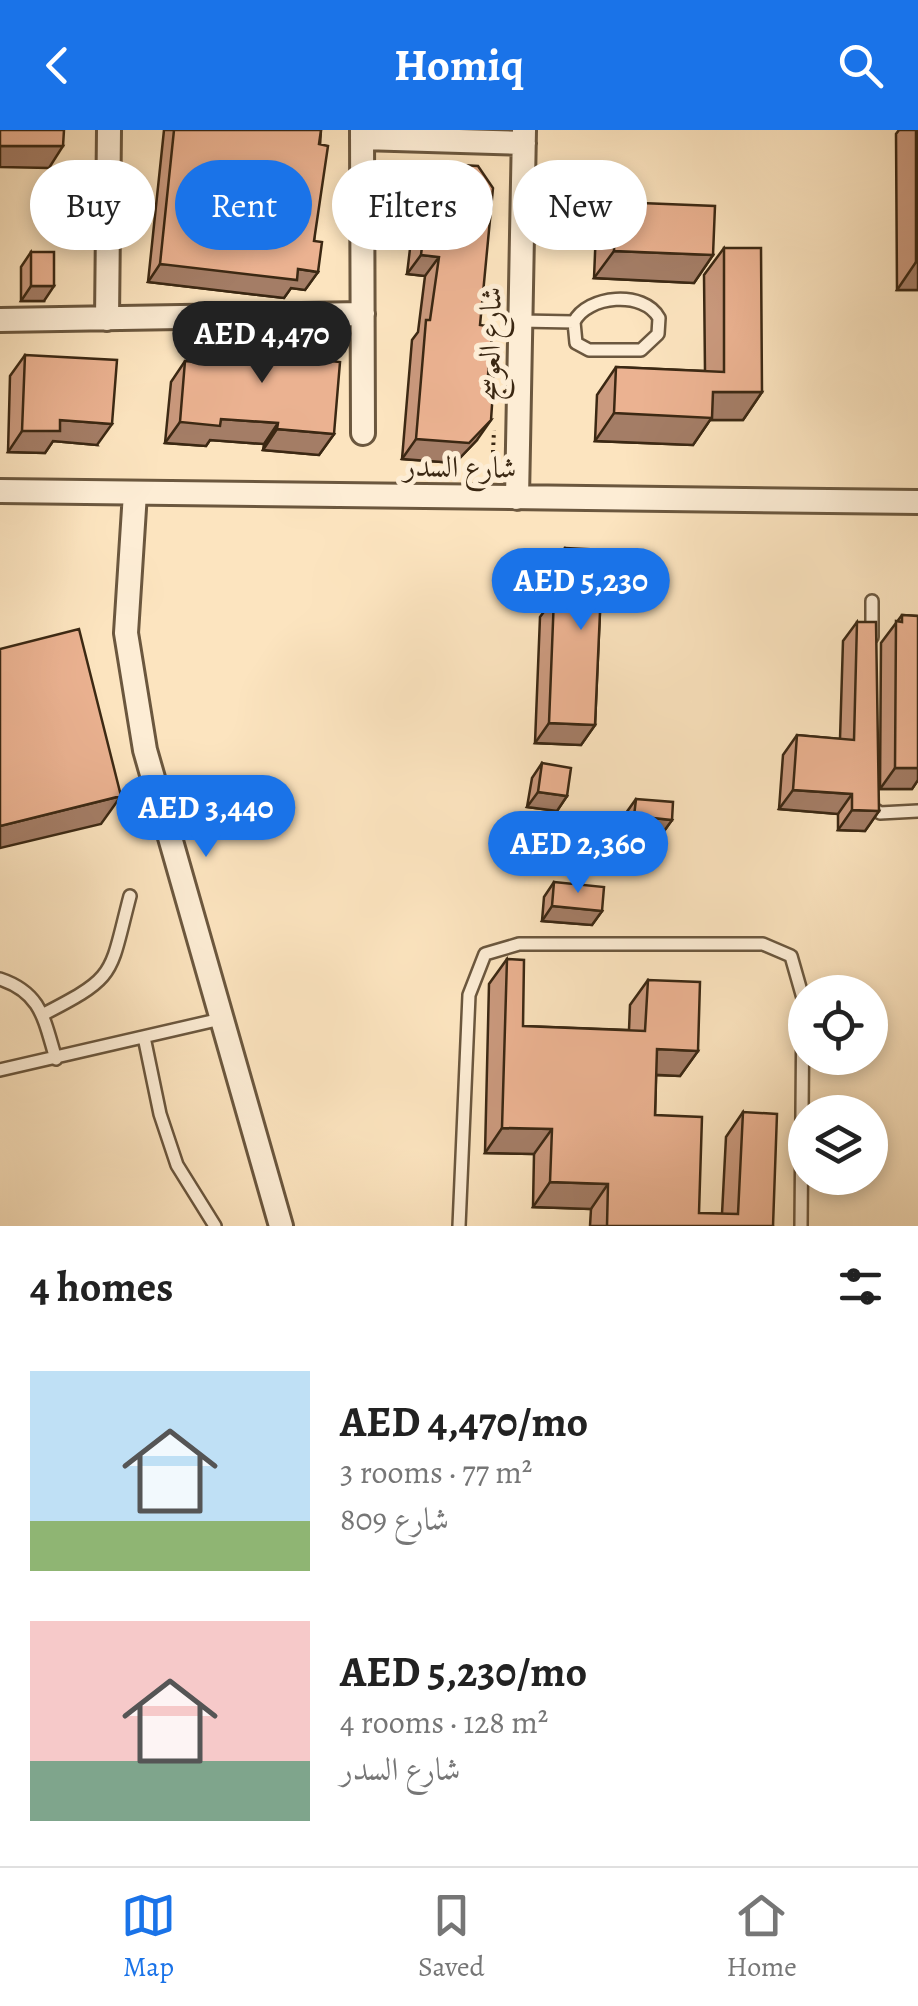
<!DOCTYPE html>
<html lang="en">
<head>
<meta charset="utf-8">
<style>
  :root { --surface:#fff; --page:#f2f2f2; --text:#222; --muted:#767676; --line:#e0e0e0; --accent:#1a73e8 }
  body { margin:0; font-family:Alegreya,Amiri,serif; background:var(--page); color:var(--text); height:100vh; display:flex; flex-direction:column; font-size:38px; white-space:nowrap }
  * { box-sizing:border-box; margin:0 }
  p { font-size:32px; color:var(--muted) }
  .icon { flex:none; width:55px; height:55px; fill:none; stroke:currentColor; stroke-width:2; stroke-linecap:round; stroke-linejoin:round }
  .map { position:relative; height:1096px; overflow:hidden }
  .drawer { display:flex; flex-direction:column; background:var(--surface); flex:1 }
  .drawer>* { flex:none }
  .guide { position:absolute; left:30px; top:30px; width:860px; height:90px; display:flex; gap:20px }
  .tools { position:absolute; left:788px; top:845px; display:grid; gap:20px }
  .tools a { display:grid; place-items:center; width:100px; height:100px; border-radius:50%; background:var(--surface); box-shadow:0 5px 15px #0003; font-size:50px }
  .price { position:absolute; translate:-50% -85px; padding:0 22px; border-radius:35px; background:var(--accent); color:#fff; font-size:32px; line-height:65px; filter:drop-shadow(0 2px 5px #0008) }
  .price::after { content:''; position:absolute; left:50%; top:60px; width:30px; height:22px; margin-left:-15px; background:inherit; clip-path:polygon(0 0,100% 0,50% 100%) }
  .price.current { background:#222; color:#fff }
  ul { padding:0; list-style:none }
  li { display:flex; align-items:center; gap:30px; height:250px; padding:0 30px }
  li span { display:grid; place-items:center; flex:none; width:280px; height:200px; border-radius:0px; color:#555 }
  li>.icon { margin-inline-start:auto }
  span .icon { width:120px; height:120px; fill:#fffc; stroke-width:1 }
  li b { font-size:42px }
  h2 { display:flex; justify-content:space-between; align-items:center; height:120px; padding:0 30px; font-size:42px }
  .chip { padding:0 35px; border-radius:45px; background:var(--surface); box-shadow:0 5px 15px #0003; font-size:35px; line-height:90px }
  .chip.current { background:var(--accent); color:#fff }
  header { display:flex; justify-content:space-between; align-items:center; height:130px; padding:0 30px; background:var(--accent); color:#fff; font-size:45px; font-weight:700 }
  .dock { display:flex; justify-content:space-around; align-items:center; height:140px; border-top:2px solid var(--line); background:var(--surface); font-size:28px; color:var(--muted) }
  .dock a { display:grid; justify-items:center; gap:5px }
  .dock .current { color:var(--accent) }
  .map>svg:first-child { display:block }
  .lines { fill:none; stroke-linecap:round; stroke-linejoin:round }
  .service-casing { stroke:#6b573e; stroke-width:16 }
  .minor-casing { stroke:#6b573e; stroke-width:28 }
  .path { stroke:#3b2813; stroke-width:4; stroke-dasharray:2.5 5; stroke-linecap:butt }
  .service { stroke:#fdedd5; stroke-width:11 }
  .minor { stroke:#fdedd5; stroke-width:22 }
  .wall { fill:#ca997d; stroke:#3b2813; stroke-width:2.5; fill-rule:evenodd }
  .shaded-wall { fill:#a47d66; stroke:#3b2813; stroke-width:2.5 }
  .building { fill:#ebb291; stroke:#3b2813; stroke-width:2.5; fill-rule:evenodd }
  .labels { text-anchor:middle; stroke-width:10; stroke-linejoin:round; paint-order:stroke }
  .street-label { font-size:30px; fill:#3b2813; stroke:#fdedd5 }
</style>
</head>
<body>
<header><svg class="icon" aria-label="back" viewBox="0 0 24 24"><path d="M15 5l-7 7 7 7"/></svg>Homiq<svg class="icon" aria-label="search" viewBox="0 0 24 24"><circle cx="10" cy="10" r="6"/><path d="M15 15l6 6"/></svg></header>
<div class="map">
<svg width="918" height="1096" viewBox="0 0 918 1096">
  <rect width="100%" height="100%" fill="#fce4bf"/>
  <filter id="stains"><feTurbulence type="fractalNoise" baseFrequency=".002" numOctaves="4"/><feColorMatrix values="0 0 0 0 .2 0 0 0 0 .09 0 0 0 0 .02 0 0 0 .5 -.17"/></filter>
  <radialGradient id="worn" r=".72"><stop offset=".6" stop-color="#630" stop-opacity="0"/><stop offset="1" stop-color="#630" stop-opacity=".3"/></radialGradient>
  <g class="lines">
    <defs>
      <path id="service" d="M520 191 574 192 576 213 589 220H641L658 204 659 188C644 160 587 165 574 192
        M872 507V471
        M870 676 880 683 918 681
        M0 849C42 863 44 890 56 929
        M42 885C118 846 109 846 130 766
        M144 907 160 984 177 1035 215 1096
        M0 940 221 889
        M459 1096 469 865 485 824 519 814H763L791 826 803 868 801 1096"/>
      <path id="minor" d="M362 0 363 303
        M362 8 524 13
        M107 189 109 0
        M0 190 363 184
        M0 361 918 372
        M135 363 126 503 145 620 281 1096
        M517 368 524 0"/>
    </defs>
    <use href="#service" class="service-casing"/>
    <use href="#minor" class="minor-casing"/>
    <path class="path" d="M492 345 494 300"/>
    <use href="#service" class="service"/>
    <use href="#minor" class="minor"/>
  </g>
  <path class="wall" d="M164 0H321L314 111 318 142 305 160 291 158 284 168 148 152ZM222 51 255 52 250 106 223 103 219 74Z
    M899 0H918V160H897L896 4Z
    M428 33 480 195 477 310 455 333 402 329 412 210 418 202 425 146 407 144 412 102 401 100 404 68Z
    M616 72 713 125 694 153 594 148 596 100Z
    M724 118 762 262 743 290H710L693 315 595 311 597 265 616 237 705 241 704 145Z
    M31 122 44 171H21V137Z
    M260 204 299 228 334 304 319 325 263 320 264 314 210 310 206 316 165 313 171 252 185 231 204 233 205 226 220 206 255 211Z
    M25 225 97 315 53 311 45 323 8 322 10 246Z
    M565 418 644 440 630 460 601 458 595 595 581 615 535 613 540 487 549 475 551 438Z
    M902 485 918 486V650L912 659H880L881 513Z
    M857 492 879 681 865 701 838 700V684L779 679 783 625 797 605 840 609 843 511Z
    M542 633 567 666 557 681 527 677 532 648Z
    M636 669 672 690 662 704 624 701 626 683Z
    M554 752 602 781 592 795 542 791 544 767Z
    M507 829 523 896 629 900 630 875 648 850 698 921 680 946 656 945 655 985 699 1083 722 1084 726 1007 743 982 773 1096H590L591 1079 533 1077 534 1024 485 1023 489 854Z"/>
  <path class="shaded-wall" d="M0 16H63L49 38 0 37Z
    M225 32 268 34 255 52 212 50Z
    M414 81 426 82 412 102 401 100Z
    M614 121 713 125 694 153 594 148Z
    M421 125 439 127 425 146 407 144Z
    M916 132H918V160H897Z
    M160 134 298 139 318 142 305 160 291 158 284 168 148 152Z
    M31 156H54L44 171H21Z
    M713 262H762L743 290H710L693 315 595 311 614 283Z
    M221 289 278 293 264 314 210 310 206 316 165 313 180 292Z
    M60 290 112 294 97 315 53 311 45 323 8 322 22 301Z
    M491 290 477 310 455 333 402 329 416 309Z
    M277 299 334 304 319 325 263 320Z
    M602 437 644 440 630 460 588 457Z
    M549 593 595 595 581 615 535 613Z
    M895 638H918V650L912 659H880Z
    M793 660 852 664 838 684 779 679Z
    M538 662 567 666 557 681 527 677Z
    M121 666 101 694 0 718V696Z
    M852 680 879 681 865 701 838 700Z
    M634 686 672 690 662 704 624 701Z
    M552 776 602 781 592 795 542 791Z
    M657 919 698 921 680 946 639 944Z
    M502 998 552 999 534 1024 485 1023Z
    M550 1052 608 1054 591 1079 533 1077Z"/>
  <path class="building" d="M0 0H64L63 16H0Z
    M174 0H321L319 14 328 16 314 111 322 112 318 142 298 139 297 150 160 134ZM225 32 268 34 261 107 223 103 226 75 219 74Z
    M916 0H918V132H916Z
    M428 33 478 36 493 58 480 195 493 197 488 245 494 246 491 290 469 313 416 309 426 190H430L439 127 421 125 426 82 414 81 418 49 424 48Z
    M616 72 715 76 713 125 614 121Z
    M724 118H761L762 262H713L712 288 614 283 616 237 724 242Z
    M31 122H54V156H31Z
    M260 204 301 209 299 228 340 232 334 304 277 299 278 293 221 289 220 296 180 292 185 231 216 234 220 206 259 211Z
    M25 225 117 230 112 294 60 290V301H22Z
    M565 418 645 422 644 440 602 437 595 595 549 593 554 467H562Z
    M902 485 918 486V638H895L896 491 902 492Z
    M857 492H876L879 681 852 680V664L793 660 797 605 854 610Z
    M79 499 121 666 0 696V519Z
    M542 633 571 638 567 666 538 662Z
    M636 669 673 672 672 690 634 686Z
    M554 752 604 757 602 781 552 776Z
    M507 829 524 830 523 896 645 901 648 850 700 852 698 921 657 919 655 985 702 987 699 1083 738 1084 743 982 777 984 773 1096H607L608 1054 550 1052 552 999 502 998Z"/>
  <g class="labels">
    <g class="street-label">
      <text transform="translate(490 214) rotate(-89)" y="10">شارع العوسج</text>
      <text transform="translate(460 337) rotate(1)" y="10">شارع السدر</text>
    </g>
  </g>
  <rect width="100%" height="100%" filter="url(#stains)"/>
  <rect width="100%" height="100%" fill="url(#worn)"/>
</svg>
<div class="tools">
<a><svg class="icon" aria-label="locate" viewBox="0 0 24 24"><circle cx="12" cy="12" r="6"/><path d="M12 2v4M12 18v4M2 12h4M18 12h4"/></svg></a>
<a><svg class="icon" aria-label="layers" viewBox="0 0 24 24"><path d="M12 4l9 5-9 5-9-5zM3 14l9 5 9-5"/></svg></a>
</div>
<b class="price current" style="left:262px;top:256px">AED 4,470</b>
<b class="price" style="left:581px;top:503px">AED 5,230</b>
<b class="price" style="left:206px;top:730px">AED 3,440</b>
<b class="price" style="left:578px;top:766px">AED 2,360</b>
<div class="guide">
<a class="chip">Buy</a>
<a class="chip current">Rent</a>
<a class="chip">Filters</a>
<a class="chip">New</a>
</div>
</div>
<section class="drawer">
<h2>4 homes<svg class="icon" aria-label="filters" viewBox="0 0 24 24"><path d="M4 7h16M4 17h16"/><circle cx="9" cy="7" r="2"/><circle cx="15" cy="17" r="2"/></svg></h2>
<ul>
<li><span style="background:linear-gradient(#bfe0f5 75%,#8fb573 0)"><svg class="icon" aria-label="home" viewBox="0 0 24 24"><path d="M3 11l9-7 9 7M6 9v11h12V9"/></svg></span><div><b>AED 4,470/mo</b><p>3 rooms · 77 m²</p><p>شارع 809</p></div></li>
<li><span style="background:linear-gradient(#f6c9c9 70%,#7fa58c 0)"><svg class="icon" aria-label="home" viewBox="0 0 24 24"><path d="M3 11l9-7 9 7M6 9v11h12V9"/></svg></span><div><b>AED 5,230/mo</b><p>4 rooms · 128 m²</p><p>شارع السدر</p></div></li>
</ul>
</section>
<nav class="dock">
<a class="current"><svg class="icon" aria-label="map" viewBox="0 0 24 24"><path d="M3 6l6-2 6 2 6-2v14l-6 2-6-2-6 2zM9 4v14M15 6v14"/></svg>Map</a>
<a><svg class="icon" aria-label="saved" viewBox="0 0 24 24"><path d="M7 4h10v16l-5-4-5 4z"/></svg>Saved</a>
<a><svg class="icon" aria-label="home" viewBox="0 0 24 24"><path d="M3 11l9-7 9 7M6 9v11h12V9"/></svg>Home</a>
</nav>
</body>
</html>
